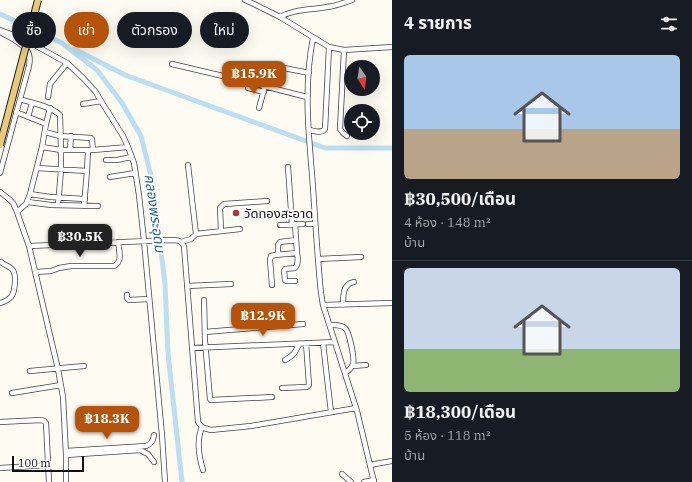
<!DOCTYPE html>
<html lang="th">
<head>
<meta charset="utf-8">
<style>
  :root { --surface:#171b24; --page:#20242c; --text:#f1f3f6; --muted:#9ea1a6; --line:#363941; --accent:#b45309 }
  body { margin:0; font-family:"IBM Plex Serif","Noto Sans Thai",serif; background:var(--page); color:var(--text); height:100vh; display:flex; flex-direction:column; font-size:15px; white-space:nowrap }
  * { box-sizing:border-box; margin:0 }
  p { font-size:13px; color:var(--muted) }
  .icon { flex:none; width:22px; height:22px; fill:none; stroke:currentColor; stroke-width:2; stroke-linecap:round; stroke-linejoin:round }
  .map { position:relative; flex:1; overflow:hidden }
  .details { display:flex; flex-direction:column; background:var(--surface); width:300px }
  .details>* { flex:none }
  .guide { position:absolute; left:12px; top:12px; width:320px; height:36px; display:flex; gap:8px }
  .needle { width:26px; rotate:167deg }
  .fabs { position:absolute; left:344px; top:60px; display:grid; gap:8px }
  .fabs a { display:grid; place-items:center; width:36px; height:36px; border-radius:50%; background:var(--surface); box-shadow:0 4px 16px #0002; font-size:20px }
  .scale { position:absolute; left:12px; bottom:10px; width:72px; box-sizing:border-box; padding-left:4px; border:2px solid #0f0f0f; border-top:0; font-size:11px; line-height:14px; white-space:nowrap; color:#0f0f0f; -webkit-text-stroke:3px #fff; paint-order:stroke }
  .price { position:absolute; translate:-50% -34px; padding:0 9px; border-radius:8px; background:var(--accent); color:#fff; font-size:13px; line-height:26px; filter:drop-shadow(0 1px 2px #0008) }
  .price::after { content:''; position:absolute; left:50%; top:24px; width:12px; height:9px; margin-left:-6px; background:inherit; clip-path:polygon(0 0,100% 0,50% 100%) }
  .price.active { background:#222; color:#fff }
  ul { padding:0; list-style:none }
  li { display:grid; align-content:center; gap:8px; height:212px; padding:0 12px }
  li+li { border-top:1px solid var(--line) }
  li span { display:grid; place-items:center; height:124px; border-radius:6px; color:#555 }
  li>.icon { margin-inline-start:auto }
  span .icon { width:72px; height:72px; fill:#fffc; stroke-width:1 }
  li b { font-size:17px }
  h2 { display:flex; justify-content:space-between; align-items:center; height:48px; padding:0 12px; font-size:17px }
  .tag { padding:0 14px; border-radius:18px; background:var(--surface); box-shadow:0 4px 16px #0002; font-size:14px; line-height:36px }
  .tag.active { background:var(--accent); color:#fff }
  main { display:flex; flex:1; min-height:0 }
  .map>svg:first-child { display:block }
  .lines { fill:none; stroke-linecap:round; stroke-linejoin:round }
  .canal { stroke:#bbdef0; stroke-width:5 }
  .minor-casing { stroke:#424242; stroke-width:6 }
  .minor { stroke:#fff; stroke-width:4.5 }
  .major-bridge-casing { stroke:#202020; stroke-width:8; stroke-linecap:butt }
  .major-bridge { stroke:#e9ca76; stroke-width:6 }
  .poi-dot { fill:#af363f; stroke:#fff; stroke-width:1.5 }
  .labels { text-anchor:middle; stroke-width:4; stroke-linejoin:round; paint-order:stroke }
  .poi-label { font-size:13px; fill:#0f0f0f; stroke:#fff; text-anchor:start }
  .water-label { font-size:14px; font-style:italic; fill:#256693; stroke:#fff }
</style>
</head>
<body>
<main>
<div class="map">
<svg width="392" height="482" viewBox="0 0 392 482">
  <rect width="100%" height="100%" fill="#fdfbf2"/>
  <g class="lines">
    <path class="canal" d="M0 14 62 43 97 70 122 103 141 136 153 184 165 284 168 353 182 482
      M74 49 125 75 325 148H392"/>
    <defs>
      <path id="minor" d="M245 0 256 5 280 17 329 47 344 50 392 47
        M280 17C294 9 311 10 327 7 336 6 343 3 352 0
        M0 30 22 38 67 63 83 78 95 91 101 101 123 136 128 147 134 163 139 195 144 241 162 435 165 482
        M313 38C304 83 308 129 312 174 315 214 317 254 321 293L323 305 357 411 374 482
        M344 50 340 129 343 133 347 136
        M172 64 240 80 307 97
        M279 67 309 73
        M248 88 264 92
        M48 97 50 84 67 63
        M20 99C31 103 51 106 60 115L61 150 42 147
        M83 104 101 101
        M259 108 265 86
        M16 112 46 124
        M28 117 32 103
        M309 130C315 131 321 134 325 129L329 47
        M45 132 60 136 91 138 92 139 93 150
        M70 150 71 136
        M106 160H117L131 157
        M288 167 292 224
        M37 168 87 171 84 206
        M87 171 88 150
        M0 173 29 66C32 51 25 47 13 39 9 37 6 35 2 33
        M110 177 135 173
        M0 192 9 199 13 203 17 212 29 246 58 369 63 397 66 455V482
        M30 194 50 197 85 199
        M28 202 51 205 98 206
        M58 205 61 170V150H93L128 147
        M17 212 26 204 30 194 42 147 46 124 50 108
        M308 224H315
        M280 225 303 224
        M221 231 220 208 224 204 267 201
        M196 234 240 229
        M181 242 191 239 196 234 188 165
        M29 246 171 240C177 240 181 240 184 246L198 422 201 426 204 428 211 430 251 426 356 408
        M278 254V245L280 242 296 240
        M318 259 361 257
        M36 272 51 271 59 268 71 266H114C123 261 119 251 118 242
        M295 281H286L285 280 284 271 285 269 295 268C299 264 298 258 297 253
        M272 285 270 260 271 256 275 255 297 253 295 224
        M187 286 231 284
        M127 295V298L129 300 149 299
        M204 300 205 341 210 399 211 400 272 397
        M0 303C4 302 8 300 11 297 15 292 17 274 12 269 9 266 4 265 1 262
        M323 305 392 303
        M343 305C343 295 343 284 354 282
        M330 325C335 325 340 324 345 328 349 331 355 359 353 364 352 368 348 371 345 373
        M205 332 303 324
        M323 343 331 412
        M192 348 335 342
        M285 360C294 355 295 353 299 344
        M352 366 366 365
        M30 371 84 366
        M282 388 307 387 309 385 306 343
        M12 393 61 385
        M0 422 41 420 44 421 46 423 49 482
        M202 427C196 441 199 457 203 470
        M66 451 146 446C152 443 153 441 154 435
        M66 455 140 450 148 454 154 462
        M370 465 392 461
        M0 468 48 465
        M342 474 351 482
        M364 482 374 480"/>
    </defs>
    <use href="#minor" class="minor-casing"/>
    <use href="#minor" class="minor"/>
    <defs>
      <path id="major-bridge" d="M0 145 38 0"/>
    </defs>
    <use href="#major-bridge" class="major-bridge-casing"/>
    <use href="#major-bridge" class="major-bridge"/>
  </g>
  <circle class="poi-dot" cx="236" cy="213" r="4"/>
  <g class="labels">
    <g class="poi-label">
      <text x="244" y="218">วัดทองสะอาด</text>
    </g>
    <g class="water-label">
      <text transform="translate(155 213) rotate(82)" y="5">คลองพระอุดม</text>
    </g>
  </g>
</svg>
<div class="fabs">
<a><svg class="needle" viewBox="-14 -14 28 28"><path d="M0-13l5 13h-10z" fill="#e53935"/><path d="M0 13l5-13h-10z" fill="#9ea1a6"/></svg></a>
<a><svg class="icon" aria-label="locate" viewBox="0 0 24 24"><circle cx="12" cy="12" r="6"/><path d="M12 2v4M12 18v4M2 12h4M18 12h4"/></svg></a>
</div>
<div class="scale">100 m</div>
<b class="price" style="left:254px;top:95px">฿15.9K</b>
<b class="price active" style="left:80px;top:258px">฿30.5K</b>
<b class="price" style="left:263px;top:337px">฿12.9K</b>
<b class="price" style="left:107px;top:440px">฿18.3K</b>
<div class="guide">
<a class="tag">ซื้อ</a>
<a class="tag active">เช่า</a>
<a class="tag">ตัวกรอง</a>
<a class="tag">ใหม่</a>
</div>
</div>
<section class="details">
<h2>4 รายการ<svg class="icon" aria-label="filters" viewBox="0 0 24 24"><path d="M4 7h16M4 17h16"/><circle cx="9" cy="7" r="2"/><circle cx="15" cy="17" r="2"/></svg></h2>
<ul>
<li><span style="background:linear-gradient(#a9c7e8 60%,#b9a48a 0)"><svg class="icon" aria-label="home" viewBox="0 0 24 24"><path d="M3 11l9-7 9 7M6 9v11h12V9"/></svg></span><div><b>฿30,500/เดือน</b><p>4 ห้อง · 148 m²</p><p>บ้าน</p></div></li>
<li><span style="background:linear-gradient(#c9d6e8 65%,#8fb573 0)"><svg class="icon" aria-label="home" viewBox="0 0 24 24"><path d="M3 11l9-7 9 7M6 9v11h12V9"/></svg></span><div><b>฿18,300/เดือน</b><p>5 ห้อง · 118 m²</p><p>บ้าน</p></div></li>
</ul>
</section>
</main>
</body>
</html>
